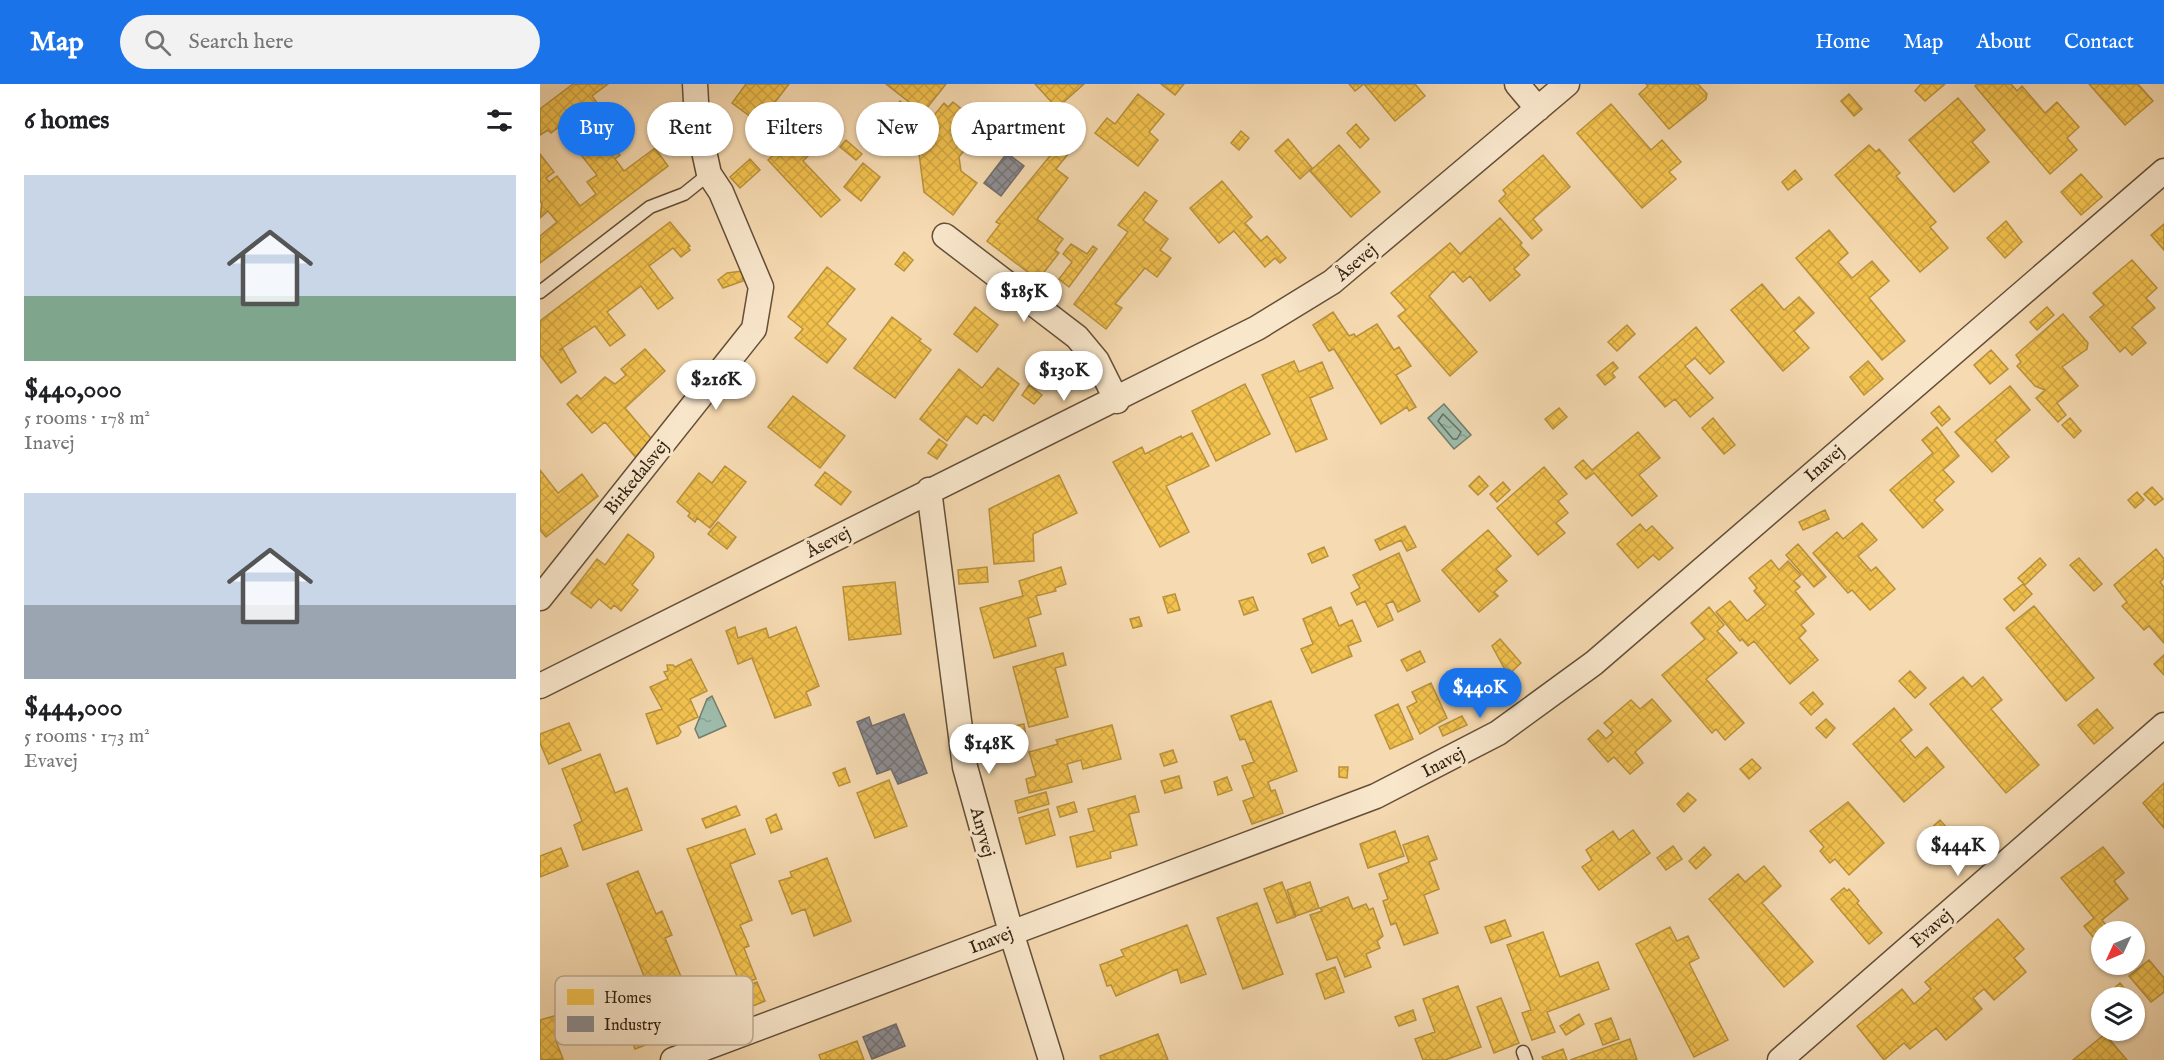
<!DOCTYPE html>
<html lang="en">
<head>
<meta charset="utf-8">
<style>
  :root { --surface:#fff; --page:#f2f2f2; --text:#202124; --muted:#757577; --accent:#1a73e8 }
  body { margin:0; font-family:"IM FELL English",serif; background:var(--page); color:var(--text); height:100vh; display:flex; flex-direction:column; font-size:22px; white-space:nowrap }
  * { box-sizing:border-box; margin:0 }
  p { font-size:20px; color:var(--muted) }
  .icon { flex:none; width:33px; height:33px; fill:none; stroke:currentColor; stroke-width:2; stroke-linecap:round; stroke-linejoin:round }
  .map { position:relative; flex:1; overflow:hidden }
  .side { display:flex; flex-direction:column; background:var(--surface); width:540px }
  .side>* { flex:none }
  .top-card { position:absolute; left:18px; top:18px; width:570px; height:54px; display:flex; gap:12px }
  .needle { width:39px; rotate:226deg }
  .fabs { position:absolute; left:1551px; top:837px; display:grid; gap:12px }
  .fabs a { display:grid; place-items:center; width:54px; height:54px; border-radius:50%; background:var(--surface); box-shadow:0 2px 4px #0004; font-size:30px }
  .price { position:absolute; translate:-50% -51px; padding:0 14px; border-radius:21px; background:#fff; color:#222; font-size:20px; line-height:39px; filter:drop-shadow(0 2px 3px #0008) }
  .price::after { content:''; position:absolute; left:50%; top:36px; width:18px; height:14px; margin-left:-9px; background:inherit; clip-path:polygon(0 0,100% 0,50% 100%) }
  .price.current { background:var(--accent); color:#fff }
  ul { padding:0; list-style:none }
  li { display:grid; align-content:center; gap:12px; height:318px; padding:0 24px }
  li span { display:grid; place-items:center; height:186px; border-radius:0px; color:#555 }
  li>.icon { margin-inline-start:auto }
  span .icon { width:108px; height:108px; fill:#fffc; stroke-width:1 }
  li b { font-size:26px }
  h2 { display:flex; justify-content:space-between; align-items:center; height:72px; padding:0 24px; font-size:26px }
  .chip { padding:0 21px; border-radius:27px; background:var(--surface); box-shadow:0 2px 4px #0004; font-size:21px; line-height:54px }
  .chip.current { background:var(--accent); color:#fff }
  header { display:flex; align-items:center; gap:36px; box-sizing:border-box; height:84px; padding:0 30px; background:var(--accent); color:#fff }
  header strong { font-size:28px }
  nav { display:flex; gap:33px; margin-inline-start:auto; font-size:21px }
  .search { width:420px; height:54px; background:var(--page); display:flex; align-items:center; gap:15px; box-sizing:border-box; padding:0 21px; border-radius:33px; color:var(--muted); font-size:22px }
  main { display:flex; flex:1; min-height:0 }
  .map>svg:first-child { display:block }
  .water { fill:url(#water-ripples); stroke:#737d6c; stroke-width:1.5 }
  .homes { fill:url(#homes-cross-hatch); stroke:#b9913b; stroke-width:1.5 }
  .industry { fill:url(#industry-cross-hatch); stroke:#726d6b; stroke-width:1.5 }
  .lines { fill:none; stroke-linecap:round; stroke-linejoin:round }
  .shore { stroke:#686e5c; stroke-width:1.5 }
  .service-casing { stroke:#644f38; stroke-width:15 }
  .minor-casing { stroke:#644f38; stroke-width:27 }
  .service { stroke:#f9e7cc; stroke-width:12 }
  .minor { stroke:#f9e7cc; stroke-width:24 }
  .labels { text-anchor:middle; stroke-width:6; stroke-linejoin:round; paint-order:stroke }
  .street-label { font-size:18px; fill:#33210f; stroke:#f9e7cc }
  .key { fill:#f9e7cc; stroke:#beac93; stroke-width:1.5 }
  .key-label { font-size:16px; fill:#33210f }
</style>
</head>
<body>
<header>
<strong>Map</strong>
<div class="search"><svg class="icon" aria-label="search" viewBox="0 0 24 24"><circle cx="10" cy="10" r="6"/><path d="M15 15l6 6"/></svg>Search here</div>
<nav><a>Home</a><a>Map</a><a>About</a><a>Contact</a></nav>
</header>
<main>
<section class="side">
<h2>6 homes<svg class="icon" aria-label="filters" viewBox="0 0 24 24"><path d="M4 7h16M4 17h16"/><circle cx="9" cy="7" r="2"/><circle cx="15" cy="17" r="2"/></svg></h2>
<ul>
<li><span style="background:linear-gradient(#c9d6e8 65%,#7fa58c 0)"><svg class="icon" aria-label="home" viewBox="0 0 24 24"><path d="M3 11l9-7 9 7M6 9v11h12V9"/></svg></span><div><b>$440,000</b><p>5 rooms · 178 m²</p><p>Inavej</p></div></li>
<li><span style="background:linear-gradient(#c9d6e8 60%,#9aa5b1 0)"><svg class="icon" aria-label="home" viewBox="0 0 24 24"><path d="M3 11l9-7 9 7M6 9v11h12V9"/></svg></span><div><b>$444,000</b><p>5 rooms · 173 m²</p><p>Evavej</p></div></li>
</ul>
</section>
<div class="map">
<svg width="1624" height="976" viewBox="0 0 1624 976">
  <defs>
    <pattern id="water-ripples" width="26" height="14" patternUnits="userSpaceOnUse" patternTransform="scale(1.5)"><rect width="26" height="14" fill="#9dbbaa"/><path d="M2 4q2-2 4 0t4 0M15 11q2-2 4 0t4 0" fill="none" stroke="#88a091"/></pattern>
    <pattern id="homes-cross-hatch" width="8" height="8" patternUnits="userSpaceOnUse" patternTransform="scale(1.5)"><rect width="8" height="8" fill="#f2c14e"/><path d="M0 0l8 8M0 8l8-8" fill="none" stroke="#d0a643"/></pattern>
    <pattern id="industry-cross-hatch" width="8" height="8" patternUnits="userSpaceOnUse" patternTransform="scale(1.5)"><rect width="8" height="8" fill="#8d8d92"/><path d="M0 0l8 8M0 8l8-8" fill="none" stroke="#747376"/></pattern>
  </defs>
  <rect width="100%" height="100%" fill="#f6dab1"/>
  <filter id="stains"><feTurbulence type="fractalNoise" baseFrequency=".00333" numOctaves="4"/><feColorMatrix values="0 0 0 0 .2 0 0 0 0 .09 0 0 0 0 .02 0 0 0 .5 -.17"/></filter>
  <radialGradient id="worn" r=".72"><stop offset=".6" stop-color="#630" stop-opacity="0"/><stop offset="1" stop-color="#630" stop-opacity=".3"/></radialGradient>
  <path class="water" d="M904 320 931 351 914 365 888 334Z
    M172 612 186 642 159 654 155 645 167 615Z"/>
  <path class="homes" d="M33 0H68L52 12 73 40 63 48 80 71 75 75 84 87 115 64 128 82 0 179V152L17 138 8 127 0 134 2 120 0 117V70L14 88 6 94 9 98 17 92 40 122 56 110 47 98 57 91 19 43 11 49 8 46 0 51V25Z
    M206 0H249L219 39 192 19Z
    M346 0H406L383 29Z
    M495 0H544L517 24Z
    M621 0H644L635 11Z
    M809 0H875L885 12 855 37 824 0 815 7Z
    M1106 0H1158L1167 10 1166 15 1129 45 1099 10 1108 2Z
    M1381 0H1405L1385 17 1375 7Z
    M1437 0H1471L1477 7 1482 2 1505 29 1517 18 1539 43 1527 54 1537 66 1510 90 1435 2Z
    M1549 0H1598L1613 17 1585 41Z
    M598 10 624 30 609 48 618 56 598 82 555 49 567 34 575 40Z
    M1309 10 1322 25 1314 32 1301 17Z
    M1418 14 1445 46 1432 58 1449 78 1414 108 1369 56Z
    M360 17 383 35 371 52 347 34Z
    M413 18 443 42 419 73 421 87 437 99 413 131 384 108 378 62 392 44 387 40 404 19 408 23Z
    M1071 20 1111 66 1122 56 1141 78 1129 88 1136 95 1102 124 1037 49Z
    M816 40 829 55 820 64 807 49Z
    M265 41 281 59 263 77 300 116 281 133 228 76Z
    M701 47 709 54 699 66 691 59Z
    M748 55 772 84 760 95 735 67Z
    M306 56 322 70 316 76 300 63Z
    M799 61 840 108 811 133 770 87Z
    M1329 61 1336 68 1339 65 1360 89 1356 92 1396 138 1390 143 1408 164 1380 188 1295 91Z
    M518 62 528 70 516 85 528 94 497 135 523 155 515 166 519 169 498 196 447 157 460 140 456 138Z
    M1003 71 1030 103 993 135 1002 146 992 155 959 117 966 110 963 106Z
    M210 75 220 86 200 104 190 93Z
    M323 79 340 93 321 117 304 103Z
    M1255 86 1262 95 1248 106 1242 98Z
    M1541 90 1562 113 1541 131 1521 108Z
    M682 97 712 133 705 139 721 157 727 152 746 174 740 179 735 174 725 183 694 147 679 159 650 124Z
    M605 108 617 117 603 136 628 155 620 166 631 174 617 193 605 184 575 220 582 224 566 245 534 220 588 148 578 141Z
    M960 134 982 159 980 161 989 171 974 185 980 191 950 217 930 192 923 198 913 187 889 212 937 268 910 292 858 232 866 226 851 209 910 159 920 170Z
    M1466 137 1482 158 1465 174 1447 154Z
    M130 138 150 162 148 163 150 166 141 173 133 164 109 182 133 214 118 225 101 202 67 228 85 251 70 262 55 242 19 266 23 265 36 288 21 299 0 271V237Z
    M1624 140V166L1611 151Z
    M1289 146 1308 169 1298 178 1312 194 1332 177 1349 197 1329 214 1365 257 1342 276 1256 174Z
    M531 160 547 170 553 162 557 165 529 203 519 195 532 178 523 170Z
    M364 168 373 176 364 187 355 180Z
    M1592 176 1617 204 1606 214 1615 224 1592 243 1606 259 1592 271 1585 263 1580 268 1550 233 1564 221 1553 209Z
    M287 183 315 205 287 240 306 255 287 279 255 254 263 245 248 233Z
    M202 187 203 197 183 204 178 196 187 189Z
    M1222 200 1244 226 1259 213 1274 229 1254 247 1269 264 1243 287 1191 226Z
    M435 223 458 241 437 268 414 250Z
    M1507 223 1514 231 1497 246 1490 238Z
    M793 228 809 252 814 250 816 253 837 240 854 266 859 263 871 282 856 291 876 323 869 327 867 323 841 340 794 265 789 267 773 241Z
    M1523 230 1548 259 1547 265 1522 283 1538 302 1517 319 1526 331 1518 338 1496 314 1505 306 1495 302 1477 282 1481 278 1476 271Z
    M352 233 381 255 379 257 391 266 355 314 314 284Z
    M1087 241 1095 250 1077 267 1068 258Z
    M1156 243 1184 278 1170 290 1155 274 1145 282 1173 314 1150 333 1135 315 1125 323 1099 293Z
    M105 265 125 287 85 324 115 359 97 375 65 338 52 349 27 320 37 311 41 315 65 293 75 300 86 291 81 285Z
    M1451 266 1468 285 1450 300 1434 281Z
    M754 277 759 288 782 278 793 304 770 314 787 355 756 368 722 291Z
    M1328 277 1343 295 1324 311 1310 293Z
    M1073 278 1078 284 1072 289 1075 293 1065 301 1057 291Z
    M458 284 479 300 453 337 444 330 437 340 426 332 407 357 380 335 419 285 442 304Z
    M705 300 730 350 676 377 652 327Z
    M489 301 502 311 494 320 482 311Z
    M1470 302 1490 326 1455 356 1469 373 1452 388 1415 348Z
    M253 312 305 352 280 384 228 343Z
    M1399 322 1410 335 1402 342 1391 329Z
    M1019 324 1027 333 1013 345 1005 335Z
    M1173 334 1195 361 1184 370 1162 344Z
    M1530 334 1541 347 1534 354 1522 341Z
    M1397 343 1419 372 1403 386 1414 398 1394 416 1403 426 1383 444 1350 406 1393 369 1382 356Z
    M1098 348 1120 374 1099 391 1117 412 1092 432 1054 389 1046 395 1035 383 1043 376 1052 386Z
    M652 349 669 382 626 402 649 448 620 463 573 378 602 363 605 370 641 352 642 354Z
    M399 355 407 361 397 375 388 369Z
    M185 382 206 398 170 444 157 434 155 438 148 432 150 429 137 418 159 389 172 399Z
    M1004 383 1027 410 1018 417 1028 429 1016 439 1025 449 998 471 957 424Z
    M0 386 18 409 42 390 58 412 6 453 0 446Z
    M285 388 311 408 301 421 275 401Z
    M519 391 537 429 493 450 494 477 454 480 449 425Z
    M939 392 948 402 938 411 929 402Z
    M963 398 970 406 957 418 950 410Z
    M1612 403 1623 415 1615 421 1604 410Z
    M1597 408 1604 416 1595 424 1588 416Z
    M1285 426 1289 435 1263 446 1259 438Z
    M178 438 196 453 187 465 168 450Z
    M1322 439 1337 456 1318 472 1331 487 1336 483 1355 505 1330 526 1312 506 1308 509 1273 469 1297 448 1303 455Z
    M1100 440 1106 447 1112 442 1133 464 1119 476 1113 471 1098 484 1077 460Z
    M865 442 876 463 867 467 861 456 840 466 835 456Z
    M948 446 971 472 956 485 967 497 954 508 958 512 939 528 902 486Z
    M88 450 113 469 114 473 92 501 98 506 81 527 74 521 71 525 59 515 51 524 31 509 57 475 65 481Z
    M1258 460 1286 493 1274 503 1246 471Z
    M784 463 788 472 772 479 768 470Z
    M1616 465 1624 475V494L1620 498 1624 503V559L1609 542 1604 546 1582 522 1587 518 1574 501Z
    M859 469 880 517 858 528 853 517 846 520 853 536 838 543 825 517 817 521 811 509 820 504 813 491Z
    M1500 474 1506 481 1485 501 1478 494Z
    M1539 474 1562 500 1554 507 1530 481Z
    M1231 476 1239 486 1248 477 1261 491 1254 497 1260 503 1255 507 1274 530 1261 541 1266 547 1259 554 1278 576 1250 600 1214 557 1208 562 1202 555 1200 557 1176 528 1190 517 1207 537 1226 521 1214 507 1217 504 1209 494Z
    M447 483 448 498 419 500 418 486Z
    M521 483 526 500 515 504 516 507 496 512 501 530 488 534 496 562 454 574 440 524 483 512 479 497Z
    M355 498 361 550 309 556 303 503Z
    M1483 500 1492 510 1474 527 1464 515Z
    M635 510 640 526 628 529 623 513Z
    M713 513 718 526 704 531 699 517Z
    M1494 522 1554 594 1526 617 1466 544Z
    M791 523 799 542 812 536 821 557 808 562 812 572 772 589 761 565 773 560 763 535Z
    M1169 523 1184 541 1177 547 1197 569 1166 595 1204 639 1185 656 1176 645 1172 649 1122 591 1165 555 1151 539Z
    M599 533 602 542 593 544 590 535Z
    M195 543 198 554 226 544 229 554 256 543 279 602 266 608 271 621 235 634 212 574 198 580 186 547Z
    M960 555 981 579 968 591 952 562Z
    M880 567 885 578 867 587 861 576Z
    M523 569 526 581 515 584 528 633 489 643 473 583Z
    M1624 571V591L1614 580Z
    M151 575 167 607 150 615 158 633 138 642 141 648 138 652 117 660 106 630 122 625 110 603 128 595 124 588 128 587 127 581H133L135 583Z
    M1370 587 1386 604 1375 614 1359 597Z
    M1423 593 1432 603 1443 593 1462 616 1451 625 1499 681 1466 709 1390 620Z
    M891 599 907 634 880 650 867 623 877 618 872 608Z
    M1273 608 1283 620 1271 631 1260 619Z
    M1112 615 1131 637 1095 668 1103 679 1090 690 1074 673 1068 678 1048 655 1058 646 1066 655 1073 648 1064 639 1091 616 1100 625Z
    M731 617 757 687 728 698 731 707 735 706 743 729 712 740 703 717 714 713 702 682 714 678 705 655 700 656 691 632Z
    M858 620 873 655 850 665 835 631Z
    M1354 624 1372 646 1360 656 1375 674 1387 663 1404 683 1364 718 1313 660Z
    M1557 625 1573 644 1554 660 1538 641Z
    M922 632 927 641 903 652 899 643Z
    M1286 635 1295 644 1286 654 1276 644Z
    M29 639 41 666 9 680 0 659V650Z
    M484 640 486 652 465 657 462 645Z
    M572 641 581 675 543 685 541 676 527 680 532 698 489 709 486 695 496 692 489 668 518 660 516 656Z
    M633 666 637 678 624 682 620 670Z
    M60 670 75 709 87 704 102 746 43 766 34 741 42 737 22 685Z
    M1212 675 1221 684 1209 695 1200 685Z
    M799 683H808L807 694 799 693Z
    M305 684 310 698 299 702 293 689Z
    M639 692 642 704 625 709 621 697Z
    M687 693 692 706 678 711 674 698Z
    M349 696 367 742 335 754 317 709Z
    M1624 699V744L1603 719Z
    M506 708 509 720 478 729 475 717Z
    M1148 709 1156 716 1144 728 1137 720Z
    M595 712 599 728 589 730 597 761 570 768 571 774 537 783 530 753 554 747 548 725Z
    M534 718 537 728 520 733 517 723Z
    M1308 718 1344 759 1309 791 1295 775 1290 779 1280 767 1284 763 1270 747Z
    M196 722 200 731 166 744 162 735Z
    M508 725 515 751 486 760 479 734Z
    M236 730 242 745 231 749 226 735Z
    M1400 736 1420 759 1399 777 1379 755Z
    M205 745 215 770 190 780 212 836 200 841 209 862 204 864 216 895 200 900 147 765Z
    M1093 746 1110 769 1059 806 1042 783 1052 776 1046 766 1073 747 1079 756Z
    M855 747 864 772 828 784 820 760Z
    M888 752 897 775 889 778 899 805 884 811 898 849 864 861 856 839 851 841 843 817 848 815 839 790 869 778 863 761Z
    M1133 762 1142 775 1126 786 1117 774Z
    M1164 763 1171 771 1156 785 1149 777Z
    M1563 763 1584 789 1574 797 1588 815 1562 836 1571 848H1562V864L1544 842 1554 834 1521 794Z
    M21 764 28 782 0 793V772Z
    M287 774 311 837 274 852 265 825 252 830 239 797 252 793 250 788Z
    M1224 782 1241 802 1222 819 1273 878 1244 903 1169 815 1198 790 1205 798Z
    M98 787 116 830 122 827 132 851 125 854 142 895 110 907 67 800Z
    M742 798 755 833 737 839 724 805Z
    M770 798 779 824 756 832 747 806Z
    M1304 804 1307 807 1309 805 1319 817 1317 819 1342 849 1329 860 1291 815Z
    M808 813 813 825 826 820 829 826 833 824 843 852 837 857 840 864 826 870 831 883 805 893 797 873 787 876 770 831 782 827 780 824Z
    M717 819 743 890 703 905 677 834Z
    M1458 835 1484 865 1474 874 1486 888 1454 916 1444 905 1433 914 1442 925 1406 956 1396 944 1370 965 1364 959 1344 976 1317 942 1362 905 1374 920 1391 905 1385 898Z
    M965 836 971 852 951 859 945 843Z
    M647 841 666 890 641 899 637 885 576 912 571 901 567 902 560 881 584 872 581 866Z
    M1130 843 1137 857 1148 852 1159 874 1149 879 1188 956 1154 973 1096 860Z
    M1003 848 1020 893 1058 878 1069 905 1007 928 1015 948 992 956 982 929 991 926 967 861Z
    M1595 852 1602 861 1594 867V852Z
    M1609 876 1624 894V908L1611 918 1589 892Z
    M795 883 804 908 785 915 776 890Z
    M217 898 225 917 201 927 193 907Z
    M1580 899 1588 909 1583 914H1575L1570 908Z
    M918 902 941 963 905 976H883L875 955 895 948 883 915Z
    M96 905 116 957 95 965 85 940 89 938 79 912Z
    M961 914 979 959 954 969 937 923Z
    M873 926 876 936 859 942 855 933Z
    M21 930 29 952 16 957 23 975 0 976V936Z
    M1039 930 1044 940 1026 951 1020 942Z
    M1071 934 1079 955 1063 961 1055 940Z
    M618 950 628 976H561L560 972Z
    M1565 950 1587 976H1533Z
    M1090 955 1097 976H1030Z
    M317 957 324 976H281L279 971Z
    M1023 965 1027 976H1004L1002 973Z"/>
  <path class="industry" d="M467 69 484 82 461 112 444 99Z
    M364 630 387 689 358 700 351 685 337 690 317 638 329 633 332 642Z
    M356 940 365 962 332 975 323 953Z"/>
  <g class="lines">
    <path class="shore" d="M903 330 921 348 917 355H913L898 337Z"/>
    <defs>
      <path id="service" d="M0 208 110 123 144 110 169 90
        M983 968 986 976"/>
      <path id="minor" d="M977 0 998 25
        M405 152 537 253 557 277 577 317
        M389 406 425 683 471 848 511 976
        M0 514 214 245 221 203 181 108 169 90 157 35 155 0
        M0 602 717 244 792 198 1027 0
        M133 976 836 712 958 649 1054 579 1624 87
        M1240 976 1624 641"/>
    </defs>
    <use href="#service" class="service-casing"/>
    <use href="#minor" class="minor-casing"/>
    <use href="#service" class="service"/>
    <use href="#minor" class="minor"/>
  </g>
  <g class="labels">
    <g class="street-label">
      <text transform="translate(816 178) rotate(-40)" y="6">Åsevej</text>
      <text transform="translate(1284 379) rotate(-41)" y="6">Inavej</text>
      <text transform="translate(96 393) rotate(-51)" y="6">Birkedalsvej</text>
      <text transform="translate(288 458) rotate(-27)" y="6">Åsevej</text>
      <text transform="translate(903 678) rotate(-27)" y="6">Inavej</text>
      <text transform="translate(443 748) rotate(75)" y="6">Anyvej</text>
      <text transform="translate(1391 844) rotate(-41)" y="6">Evavej</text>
      <text transform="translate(451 856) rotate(-21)" y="6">Inavej</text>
    </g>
  </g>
  <rect x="15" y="892" width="198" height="69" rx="9" class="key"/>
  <rect x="27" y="905" width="27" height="16" fill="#f2c14e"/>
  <rect x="27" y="932" width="27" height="16" fill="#8d8d92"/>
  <g class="key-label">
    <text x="64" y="919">Homes</text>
    <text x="64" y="946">Industry</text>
  </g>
  <rect width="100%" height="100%" filter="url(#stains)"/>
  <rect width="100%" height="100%" fill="url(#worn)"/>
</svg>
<div class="fabs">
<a><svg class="needle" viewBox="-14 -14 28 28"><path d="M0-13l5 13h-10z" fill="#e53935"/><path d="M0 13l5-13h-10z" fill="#757577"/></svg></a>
<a><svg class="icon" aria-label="layers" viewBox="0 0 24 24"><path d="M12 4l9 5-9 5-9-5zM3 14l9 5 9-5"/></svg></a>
</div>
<b class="price" style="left:484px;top:239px">$185K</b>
<b class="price" style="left:524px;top:318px">$130K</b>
<b class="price" style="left:176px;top:327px">$216K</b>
<b class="price current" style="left:940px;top:635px">$440K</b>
<b class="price" style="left:449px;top:691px">$148K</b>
<b class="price" style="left:1418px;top:793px">$444K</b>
<div class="top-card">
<a class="chip current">Buy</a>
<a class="chip">Rent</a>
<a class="chip">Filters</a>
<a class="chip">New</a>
<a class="chip">Apartment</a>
</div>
</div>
</main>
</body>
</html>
